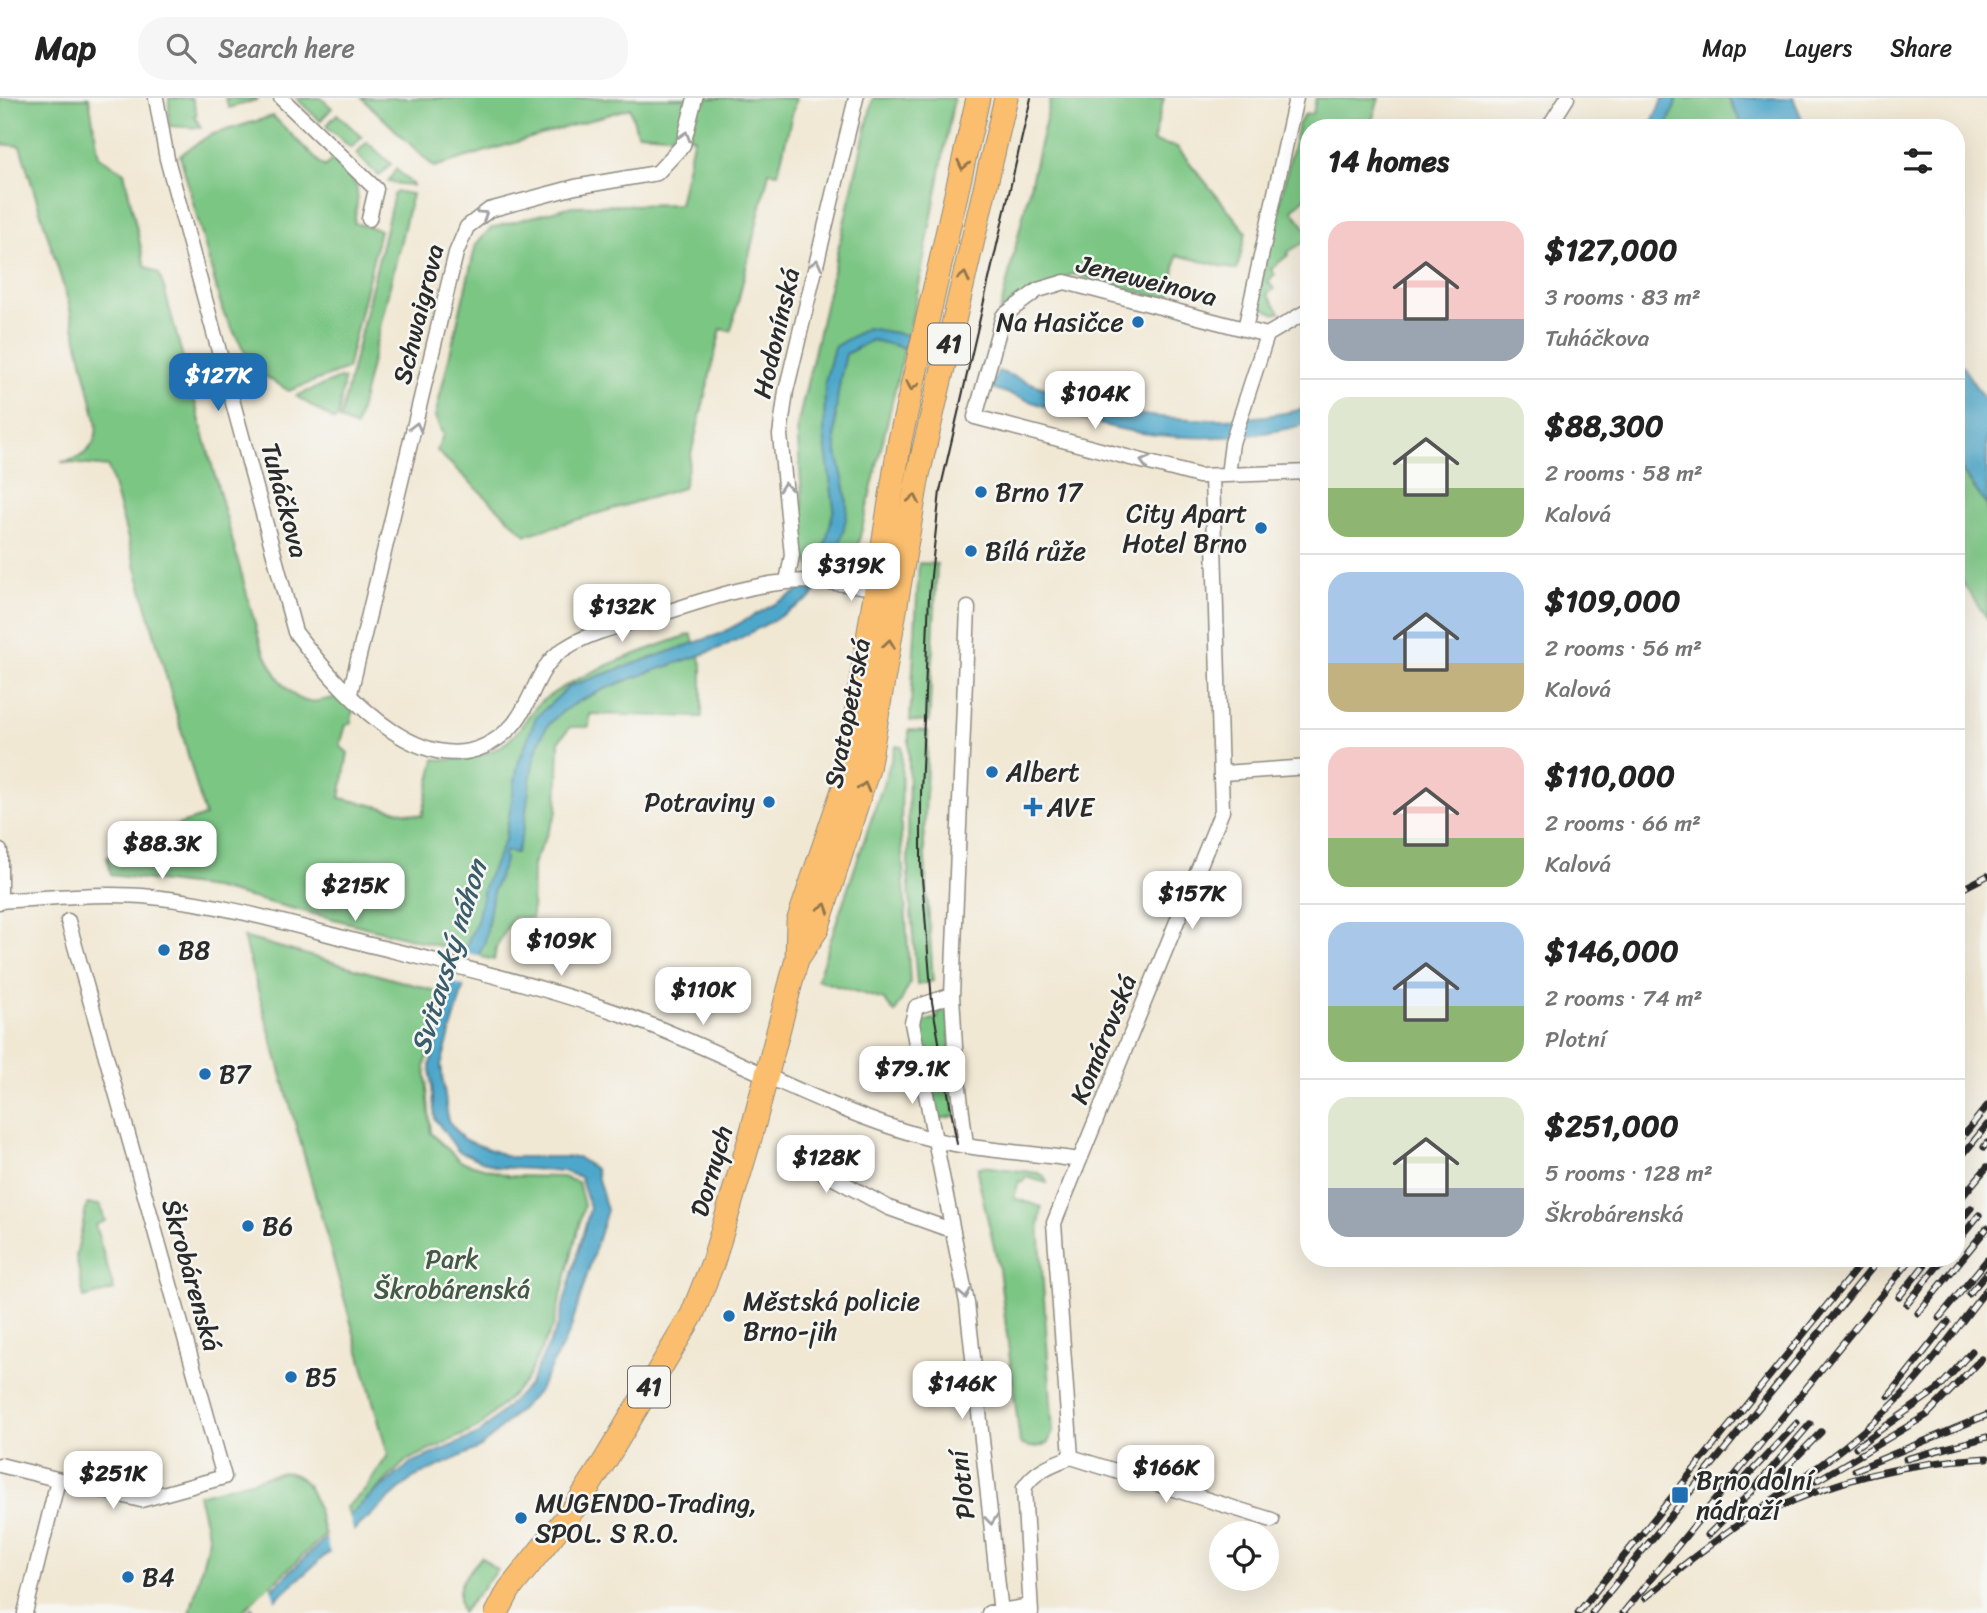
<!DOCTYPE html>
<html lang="en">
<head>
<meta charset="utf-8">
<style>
  :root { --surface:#fff; --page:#f6f6f6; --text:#222; --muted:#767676; --line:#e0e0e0; --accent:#1f6fb2 }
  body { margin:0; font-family:Sriracha,sans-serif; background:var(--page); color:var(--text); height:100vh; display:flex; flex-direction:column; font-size:26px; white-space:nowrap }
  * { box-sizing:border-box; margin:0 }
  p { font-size:23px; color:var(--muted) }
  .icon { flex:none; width:38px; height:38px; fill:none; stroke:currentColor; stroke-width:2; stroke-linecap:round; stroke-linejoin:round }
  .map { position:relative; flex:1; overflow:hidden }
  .drawer { position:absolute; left:1300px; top:21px; width:665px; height:1148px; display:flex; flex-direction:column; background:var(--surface); border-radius:28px; box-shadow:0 7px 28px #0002 }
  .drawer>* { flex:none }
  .fabs { position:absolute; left:1209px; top:1423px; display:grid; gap:14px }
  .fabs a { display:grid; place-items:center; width:70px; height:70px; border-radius:50%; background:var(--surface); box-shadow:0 7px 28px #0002; font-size:35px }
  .price { position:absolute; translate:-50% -60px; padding:0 16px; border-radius:14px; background:#fff; color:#222; font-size:23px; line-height:46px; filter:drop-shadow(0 2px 4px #0008) }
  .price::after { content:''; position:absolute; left:50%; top:42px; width:21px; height:16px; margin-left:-10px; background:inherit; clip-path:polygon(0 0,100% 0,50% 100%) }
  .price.on { background:var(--accent); color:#fff }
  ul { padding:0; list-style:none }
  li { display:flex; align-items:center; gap:21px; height:175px; padding:0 28px }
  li+li { border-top:2px solid var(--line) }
  li span { display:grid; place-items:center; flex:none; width:196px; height:140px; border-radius:21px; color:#555 }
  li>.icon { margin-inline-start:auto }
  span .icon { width:84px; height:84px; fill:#fffc; stroke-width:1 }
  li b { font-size:30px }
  h2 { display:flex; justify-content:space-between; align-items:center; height:84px; padding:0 28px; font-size:30px }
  header { display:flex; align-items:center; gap:42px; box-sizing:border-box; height:98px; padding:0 35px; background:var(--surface); border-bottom:2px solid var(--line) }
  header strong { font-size:33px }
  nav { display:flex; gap:38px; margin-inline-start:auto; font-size:24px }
  .search { width:490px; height:63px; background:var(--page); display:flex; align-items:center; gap:18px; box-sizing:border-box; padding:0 24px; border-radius:28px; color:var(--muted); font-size:26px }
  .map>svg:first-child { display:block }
  .green { fill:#7bc684; stroke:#537858; stroke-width:2 }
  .water { fill:#4da7cb; stroke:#3c697b; stroke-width:2 }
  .pier { fill:#f1e8d4 }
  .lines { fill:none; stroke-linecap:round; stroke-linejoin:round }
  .minor-casing { stroke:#8e8a80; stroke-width:17 }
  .primary-casing { stroke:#8e8a80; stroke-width:25 }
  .minor { stroke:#fff; stroke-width:14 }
  .primary { stroke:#fabe6e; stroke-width:23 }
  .tram { stroke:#2b2b2b; stroke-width:2 }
  .rail-casing { stroke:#2b2b2b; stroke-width:7 }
  .rail { stroke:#f6f6f2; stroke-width:4.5; stroke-dasharray:13; stroke-linecap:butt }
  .oneway { stroke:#a0a0a0 }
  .oneway2 { stroke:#92744c }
  .poi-dot { fill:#1f6fb2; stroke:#f6f6f2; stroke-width:2.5 }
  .labels { text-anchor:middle; stroke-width:5; stroke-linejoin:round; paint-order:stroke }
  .shield { fill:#f6f6f2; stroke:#686867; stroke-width:2 }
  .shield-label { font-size:24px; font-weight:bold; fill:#2b2b2b }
  .street-label { font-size:26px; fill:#2b2b2b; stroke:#f6f6f2 }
  .poi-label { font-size:26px; fill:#2b2b2b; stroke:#f6f6f2; text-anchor:start }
  .park-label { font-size:26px; fill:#435a46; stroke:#f6f6f2 }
  .water-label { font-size:28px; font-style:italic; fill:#395d6b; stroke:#f6f6f2 }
</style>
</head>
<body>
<header>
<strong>Map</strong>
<div class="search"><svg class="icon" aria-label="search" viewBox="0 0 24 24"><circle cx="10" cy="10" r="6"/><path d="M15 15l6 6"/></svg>Search here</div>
<nav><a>Map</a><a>Layers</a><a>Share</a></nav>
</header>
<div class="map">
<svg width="1987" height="1515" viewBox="0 0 1987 1515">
  <rect width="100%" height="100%" fill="#f6f6f2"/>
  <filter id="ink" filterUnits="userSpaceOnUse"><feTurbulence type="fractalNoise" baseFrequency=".0143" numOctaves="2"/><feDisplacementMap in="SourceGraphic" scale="14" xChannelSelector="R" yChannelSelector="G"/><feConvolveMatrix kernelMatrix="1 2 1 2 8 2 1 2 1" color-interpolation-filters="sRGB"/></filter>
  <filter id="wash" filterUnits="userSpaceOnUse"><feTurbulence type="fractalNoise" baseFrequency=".00686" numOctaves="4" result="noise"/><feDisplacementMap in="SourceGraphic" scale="28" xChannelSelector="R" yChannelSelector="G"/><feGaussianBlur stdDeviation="1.57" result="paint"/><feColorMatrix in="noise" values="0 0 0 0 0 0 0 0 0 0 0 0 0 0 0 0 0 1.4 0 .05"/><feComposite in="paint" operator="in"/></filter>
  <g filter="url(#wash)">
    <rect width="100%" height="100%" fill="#f1e8d4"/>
    <path class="green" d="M0 0H89L99 59 124 74 145 168 159 176 164 190 261 548C270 565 284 597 305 603 318 606 331 598 343 600L353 611 351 625 346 627 340 648 348 655 340 700 422 718 435 661C461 664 498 657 515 636 524 626 532 610 543 602 587 571 641 554 691 536L702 566V619L590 616 589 629H570L559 643 557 714 533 766 532 820 513 819 496 850 494 862 213 790 111 777 107 759 137 749 135 741 205 718 108 369 61 364C85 362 100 346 96 322L68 203 20 48 0 46Z
      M169 0H192L197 16 194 17 201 30 169 28Z
      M225 0H254L257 2 229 10Z
      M296 0H321L332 10 320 23Z
      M362 0H796L778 75 769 74 731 233 721 231 683 390 526 437 437 353 443 337 435 319 476 146 491 130 572 108 679 106 694 39 637 35 630 10 434 69Z
      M873 0H954L916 203 855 460C843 475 829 470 812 470L802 454 803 447H799L797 414 803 412 797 329Z
      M1051 0H1164L1153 44 1177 49 1246 134 1237 172 1177 157 1170 202 1072 176 1030 199 994 239Z
      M1316 0H1379L1370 30H1309V96L1292 112 1309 135V141L1288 154V157L1271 171 1275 177 1268 183 1274 191 1267 196 1280 214 1275 216 1262 209 1257 199 1298 27 1304 17 1313 15Z
      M1678 0H1728L1744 30H1666Z
      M337 16 362 39 351 50 326 28Z
      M273 18 324 69 333 61C361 91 360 86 354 125L380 132 347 271 289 293 254 271 223 214 180 57 210 37Z
      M367 44 391 66 379 78 356 56Z
      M396 71 413 87V88L388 84Z
      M397 94 412 96 356 329 340 322 394 96Z
      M340 280 344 281 338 320 334 322 296 298Z
      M1956 365 1987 408V520L1957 477Z
      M919 465 937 466 929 624 910 623Z
      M909 632 928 633 924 746 933 883 917 887 908 775Z
      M896 648 902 649 901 737 910 885 895 915 884 902 817 882Z
      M243 839 443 895 425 968 431 1035 460 1063 510 1078 562 1079 578 1084 584 1108 553 1229 525 1284 478 1330 406 1363 349 1418 346 1409 363 1394 388 1357Z
      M948 911 955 1018 939 1021 919 924 921 918 923 924 938 920V914Z
      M983 1068 1038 1075 1044 1078 1047 1085 1026 1079 1024 1084 1019 1083 1014 1100 1042 1109 1039 1126 1053 1334 1048 1345C1039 1349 1028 1352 1020 1345L999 1171 978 1079V1070Z
      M87 1106 100 1107 105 1123 95 1127 114 1192 84 1200 76 1158Z
      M283 1374C314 1375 317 1413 325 1437L241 1515H190L209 1440 198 1397Z
      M481 1459 497 1472 462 1515C453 1486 464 1481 481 1459Z"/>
    <path class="water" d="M1663 0H1678L1666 30H1649Z
      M1728 0H1793L1806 30H1744Z
      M867 230 908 237 905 250 872 242 846 256C839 282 835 309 835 336 835 361 848 386 847 411 845 439 829 478 811 500 782 517 753 535 722 549 680 567 567 593 545 632 524 670 532 716 516 755L506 753 504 756 505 763 493 794 485 844 464 887 441 967 448 1022 463 1041 509 1059H577L595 1071 607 1112 570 1233 538 1294 481 1349 413 1380 260 1515H247L369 1399 411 1365 479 1336 529 1287 557 1230 590 1110 580 1079 562 1073 496 1069 458 1053 435 1021 430 968 451 883 477 823 485 786 505 742 518 666 536 619 570 588 720 536 797 494 813 475 826 444 834 410 824 338 825 284 834 249Z
      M1956 259 1987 305V408L1957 365Z
      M998 273C1033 285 1069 301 1105 310 1161 324 1254 326 1309 309V325C1249 343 1172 344 1111 329 1071 319 1031 303 992 290Z"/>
    <path class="pier" d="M460 853 482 859 467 889 447 883Z
      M348 1415 354 1435 330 1455 325 1437Z
      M270 1487 276 1505 265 1515H255L252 1505Z"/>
  </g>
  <g filter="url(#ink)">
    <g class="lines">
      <defs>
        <path id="minor" d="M156 0 167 61 295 534C339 592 435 706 511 629 533 606 536 568 564 551 591 533 624 527 654 518 697 505 741 488 787 484 818 481 851 487 882 491
          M281 0 376 91 369 121
          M1548 30 1567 0
          M1245 231 1296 0
          M1267 237 1065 184 1038 192 1003 218 975 319 1199 378 1309 374
          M1228 377 1232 345 1267 237 1309 212
          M787 484 792 457 780 337 786 293 856 0
          M350 595 456 155 467 129 489 112 575 89 657 75 683 47 695 0
          M1223 675 1309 669
          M0 753V804
          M0 803C51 800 101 794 152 799 224 806 296 828 366 846 460 869 557 891 648 926 740 962 827 1012 924 1039 974 1053 1028 1054 1079 1062
          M952 897 916 909 912 925 967 1205 1001 1515
          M966 1047 956 966 952 897 968 510
          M793 1058 889 1110 945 1130 952 1129
          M1071 1359 1054 1125 1222 713 1212 378
          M0 1367 141 1402 224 1379 68 823
          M25 1515 58 1382
          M989 1515 1030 1508
          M1031 1515 1024 1390C1035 1372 1053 1366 1071 1359L1272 1422"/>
        <path id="primary" d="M797 861 817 831 868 671 918 377 1006 0
          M497 1515 509 1492 578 1405 606 1361 692 1217 713 1164 751 1037 797 861 798 824 844 689 900 342 978 0"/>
      </defs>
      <use href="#minor" class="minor-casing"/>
      <use href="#primary" class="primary-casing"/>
      <use href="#minor" class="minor"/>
      <use href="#primary" class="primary"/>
      <path class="tram" d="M957 1046 932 904 921 767V695L929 497 940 393 1031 0"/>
      <defs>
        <path id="rail" d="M1956 794 1987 778
          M1956 1047 1987 1008
          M1984 1049 1987 1045
          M1956 1065 1987 1027
          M1956 1106 1987 1069
          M1956 1128 1971 1110
          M1956 1145 1979 1117
          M1969 1196 1987 1175
          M1899 1199 1930 1160
          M1907 1206 1944 1160
          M1918 1215 1987 1130
          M1939 1220 1987 1162
          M1889 1298 1948 1224
          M1856 1349 1938 1291 1972 1253
          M1906 1361 1987 1339
          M1855 1372 1987 1317
          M1816 1383 1927 1317 1981 1261
          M1769 1387 1821 1334
          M1735 1391 1797 1325
          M1771 1413C1840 1379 1911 1364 1987 1360
          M1708 1437 1753 1392 1810 1326
          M1680 1470C1749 1415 1824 1371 1888 1311 1926 1276 1955 1231 1987 1191
          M1645 1500 1688 1465
          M1578 1515 1865 1160
          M1592 1515 1880 1160
          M1623 1515 1912 1160"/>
      </defs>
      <use href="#rail" class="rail-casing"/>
      <use href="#rail" class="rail"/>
    </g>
    <defs><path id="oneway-chevron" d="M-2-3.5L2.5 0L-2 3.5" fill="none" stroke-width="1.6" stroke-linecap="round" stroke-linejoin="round" transform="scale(1.75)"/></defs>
    <g class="oneway">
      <use href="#oneway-chevron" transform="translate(685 38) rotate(-73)"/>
      <use href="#oneway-chevron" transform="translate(483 117) rotate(-34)"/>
      <use href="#oneway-chevron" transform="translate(816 166) rotate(-76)"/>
      <use href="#oneway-chevron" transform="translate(416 329) rotate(-76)"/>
      <use href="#oneway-chevron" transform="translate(1145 364) rotate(-165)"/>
      <use href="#oneway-chevron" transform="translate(785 389) rotate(-96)"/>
      <use href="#oneway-chevron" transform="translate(965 1196) rotate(79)"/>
      <use href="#oneway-chevron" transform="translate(991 1422) rotate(84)"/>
    </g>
    <g class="oneway2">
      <use href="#oneway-chevron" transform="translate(963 67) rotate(103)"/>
      <use href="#oneway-chevron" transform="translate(964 179) rotate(-77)"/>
      <use href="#oneway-chevron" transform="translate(912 288) rotate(103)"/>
      <use href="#oneway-chevron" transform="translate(914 401) rotate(-79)"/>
      <use href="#oneway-chevron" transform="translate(889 546) rotate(-82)"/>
      <use href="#oneway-chevron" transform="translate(864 689) rotate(-75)"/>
      <use href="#oneway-chevron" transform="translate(824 810) rotate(-71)"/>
    </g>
  </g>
  <g class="poi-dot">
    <circle cx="1138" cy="224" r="7"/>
    <circle cx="981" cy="394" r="7"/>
    <circle cx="1261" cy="430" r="7"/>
    <circle cx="971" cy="453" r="7"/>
    <circle cx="992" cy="674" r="7"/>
    <circle cx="769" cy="704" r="7"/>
    <path d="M1029.5 698.5h7v7h7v7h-7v7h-7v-7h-7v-7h7z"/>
    <circle cx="164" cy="852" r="7"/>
    <circle cx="205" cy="976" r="7"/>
    <circle cx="248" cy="1128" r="7"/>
    <circle cx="729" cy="1218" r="7"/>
    <circle cx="291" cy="1279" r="7"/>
    <rect x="1671" y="1388" width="18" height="18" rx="3.5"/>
    <circle cx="521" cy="1420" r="7"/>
    <circle cx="128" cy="1479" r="7"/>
  </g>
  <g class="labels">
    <g class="shield">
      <rect x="928" y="225.5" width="42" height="41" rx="5"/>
      <rect x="628" y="1268.5" width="42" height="41" rx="5"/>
    </g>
    <g class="shield-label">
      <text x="949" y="254">41</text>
      <text x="649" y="1297">41</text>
    </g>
    <g class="street-label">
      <text transform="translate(1147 182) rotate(14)" y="9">Jeneweinova</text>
      <text transform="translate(418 216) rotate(-76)" y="9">Schwaigrova</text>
      <text transform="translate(776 235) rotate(-77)" y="9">Hodonínská</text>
      <text transform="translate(285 402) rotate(75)" y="9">Tuháčkova</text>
      <text transform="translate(847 615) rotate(-79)" y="9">Svatopetrská</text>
      <text transform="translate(1103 941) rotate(-68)" y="9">Komárovská</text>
      <text transform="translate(711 1073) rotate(-74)" y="9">Dornych</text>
      <text transform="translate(192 1177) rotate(74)" y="9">Škrobárenská</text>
      <text transform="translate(962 1387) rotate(-96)" y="9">Plotní</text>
    </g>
    <g class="poi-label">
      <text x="1124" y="233" text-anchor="end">Na Hasičce</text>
      <text x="995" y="403">Brno 17</text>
      <text x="1247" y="424" text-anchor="end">City Apart<tspan x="1247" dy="30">Hotel Brno</tspan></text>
      <text x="985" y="462">Bílá růže</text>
      <text x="1006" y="683">Albert</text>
      <text x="755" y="713" text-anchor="end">Potraviny</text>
      <text x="1047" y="718">AVE</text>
      <text x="178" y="861">B8</text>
      <text x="219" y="985">B7</text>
      <text x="262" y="1137">B6</text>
      <text x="743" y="1212">Městská policie<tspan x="743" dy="30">Brno-jih</tspan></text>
      <text x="305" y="1288">B5</text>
      <text x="1696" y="1391">Brno dolní<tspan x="1696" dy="30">nádraží</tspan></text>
      <text x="535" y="1414">MUGENDO-Trading,<tspan x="535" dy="30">SPOL. S R.O.</tspan></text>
      <text x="142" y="1488">B4</text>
    </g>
    <g class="park-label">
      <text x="452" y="1170">Park<tspan x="452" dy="30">Škrobárenská</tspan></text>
    </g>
    <g class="water-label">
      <text transform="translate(448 859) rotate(-73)" y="10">Svitavský náhon</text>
    </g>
  </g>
</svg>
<div class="fabs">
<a><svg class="icon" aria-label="locate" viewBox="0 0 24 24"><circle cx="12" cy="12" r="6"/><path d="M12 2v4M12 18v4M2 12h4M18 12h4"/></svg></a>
</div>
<b class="price on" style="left:218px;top:315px">$127K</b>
<b class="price" style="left:1095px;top:333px">$104K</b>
<b class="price" style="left:851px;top:505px">$319K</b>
<b class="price" style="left:622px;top:546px">$132K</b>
<b class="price" style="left:162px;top:783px">$88.3K</b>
<b class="price" style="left:355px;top:825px">$215K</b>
<b class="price" style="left:1192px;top:833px">$157K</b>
<b class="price" style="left:561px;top:880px">$109K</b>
<b class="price" style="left:703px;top:929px">$110K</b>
<b class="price" style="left:912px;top:1008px">$79.1K</b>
<b class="price" style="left:826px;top:1097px">$128K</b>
<b class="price" style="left:962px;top:1323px">$146K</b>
<b class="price" style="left:1166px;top:1407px">$166K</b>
<b class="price" style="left:113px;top:1413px">$251K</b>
<section class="drawer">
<h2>14 homes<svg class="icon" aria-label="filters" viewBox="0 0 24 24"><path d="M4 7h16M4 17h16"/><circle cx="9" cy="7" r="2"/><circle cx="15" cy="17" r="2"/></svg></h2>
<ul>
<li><span style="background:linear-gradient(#f6c9c9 70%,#9aa5b1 0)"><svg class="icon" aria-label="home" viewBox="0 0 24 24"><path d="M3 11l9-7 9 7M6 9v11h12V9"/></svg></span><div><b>$127,000</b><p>3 rooms · 83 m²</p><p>Tuháčkova</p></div></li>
<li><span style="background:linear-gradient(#dfe7d0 65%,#8fb573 0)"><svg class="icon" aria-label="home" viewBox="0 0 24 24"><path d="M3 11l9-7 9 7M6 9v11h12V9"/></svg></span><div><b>$88,300</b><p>2 rooms · 58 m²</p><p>Kalová</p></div></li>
<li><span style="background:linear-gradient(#a9c7e8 65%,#c2b280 0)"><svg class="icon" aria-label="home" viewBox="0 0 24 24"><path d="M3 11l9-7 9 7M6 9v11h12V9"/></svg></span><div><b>$109,000</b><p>2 rooms · 56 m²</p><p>Kalová</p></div></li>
<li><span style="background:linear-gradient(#f6c9c9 65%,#8fb573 0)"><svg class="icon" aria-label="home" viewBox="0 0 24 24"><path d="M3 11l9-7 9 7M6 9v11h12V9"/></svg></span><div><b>$110,000</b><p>2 rooms · 66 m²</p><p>Kalová</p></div></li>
<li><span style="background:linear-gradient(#a9c7e8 60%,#8fb573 0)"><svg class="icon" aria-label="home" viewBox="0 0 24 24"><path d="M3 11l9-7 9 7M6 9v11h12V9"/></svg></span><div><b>$146,000</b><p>2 rooms · 74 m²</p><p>Plotní</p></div></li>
<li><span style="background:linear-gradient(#dfe7d0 65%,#9aa5b1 0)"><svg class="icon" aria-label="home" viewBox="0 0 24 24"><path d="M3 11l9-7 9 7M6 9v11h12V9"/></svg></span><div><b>$251,000</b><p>5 rooms · 128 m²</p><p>Škrobárenská</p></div></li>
</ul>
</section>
</div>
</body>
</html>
